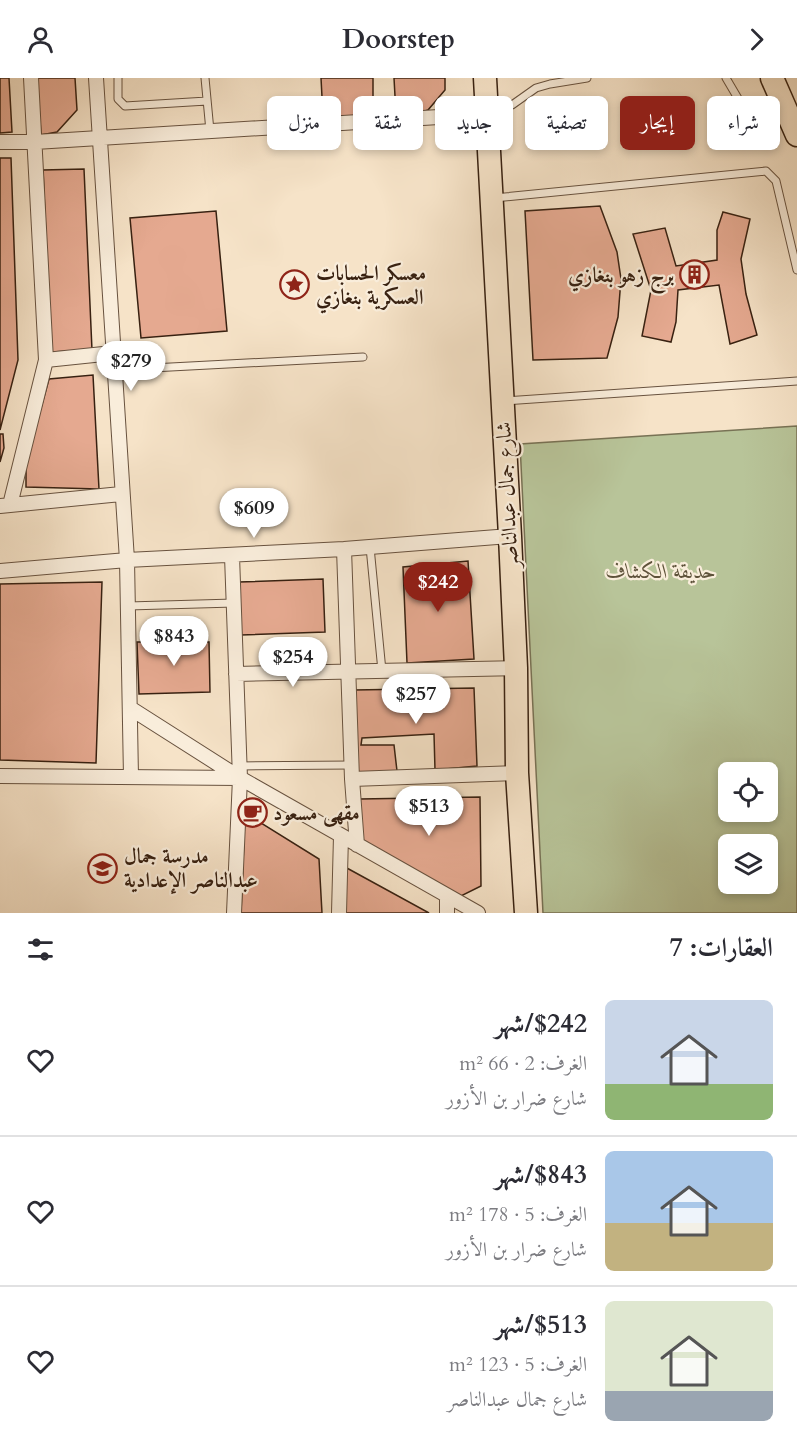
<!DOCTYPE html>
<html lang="ar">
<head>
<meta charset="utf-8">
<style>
  :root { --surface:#fff; --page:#f2f2f3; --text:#2b2b33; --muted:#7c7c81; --line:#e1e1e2; --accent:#8f2418 }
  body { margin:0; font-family:Cardo,Amiri,serif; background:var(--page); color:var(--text); direction:rtl; height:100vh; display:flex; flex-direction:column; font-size:22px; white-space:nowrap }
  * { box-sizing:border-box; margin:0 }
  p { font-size:20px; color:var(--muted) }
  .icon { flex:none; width:33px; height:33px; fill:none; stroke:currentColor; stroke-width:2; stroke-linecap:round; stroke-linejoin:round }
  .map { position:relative; height:835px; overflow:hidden; direction:ltr }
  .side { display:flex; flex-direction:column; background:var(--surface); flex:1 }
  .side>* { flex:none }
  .guide { position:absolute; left:18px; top:18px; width:762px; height:54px; direction:rtl; display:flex; gap:12px }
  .fabs { position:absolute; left:718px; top:684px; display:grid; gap:12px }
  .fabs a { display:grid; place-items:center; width:60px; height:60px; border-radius:9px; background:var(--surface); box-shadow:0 3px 9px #0003; font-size:30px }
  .price { position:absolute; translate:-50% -51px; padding:0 14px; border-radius:21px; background:#fff; color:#222; font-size:20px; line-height:39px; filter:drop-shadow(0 2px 3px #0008) }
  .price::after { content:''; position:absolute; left:50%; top:36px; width:18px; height:14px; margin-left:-9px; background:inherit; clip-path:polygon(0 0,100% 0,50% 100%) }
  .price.active { background:var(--accent); color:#fff }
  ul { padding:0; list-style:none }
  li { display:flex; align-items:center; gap:18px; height:150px; padding:0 24px }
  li+li { border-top:2px solid var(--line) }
  li span { display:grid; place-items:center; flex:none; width:168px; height:120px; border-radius:9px; color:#555 }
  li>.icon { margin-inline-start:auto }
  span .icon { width:72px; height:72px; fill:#fffc; stroke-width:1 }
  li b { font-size:26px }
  h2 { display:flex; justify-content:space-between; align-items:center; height:72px; padding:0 24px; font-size:26px }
  .pill { padding:0 21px; border-radius:9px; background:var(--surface); box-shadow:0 3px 9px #0003; font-size:21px; line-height:54px }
  .pill.active { background:var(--accent); color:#fff }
  header { display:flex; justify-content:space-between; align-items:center; height:78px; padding:0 24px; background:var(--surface); font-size:27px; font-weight:700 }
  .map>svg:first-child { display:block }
  .green { fill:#b8c499; stroke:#787255; stroke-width:1.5; fill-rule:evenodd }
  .building { fill:#e5a990; stroke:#382111; stroke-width:1.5 }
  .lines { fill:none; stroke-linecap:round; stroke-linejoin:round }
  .service-casing { stroke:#68523f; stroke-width:9 }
  .minor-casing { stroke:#68523f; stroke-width:16 }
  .primary-casing { stroke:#382111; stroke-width:25 }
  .service { stroke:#f9eddb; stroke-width:7 }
  .minor { stroke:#f9eddb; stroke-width:14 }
  .primary { stroke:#f6e3c8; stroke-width:22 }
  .labels { text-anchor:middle; stroke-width:4.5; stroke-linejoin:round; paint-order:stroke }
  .poi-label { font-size:21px; font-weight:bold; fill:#382111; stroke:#f9eddb; text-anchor:start }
  .street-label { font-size:21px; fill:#382111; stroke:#f9eddb }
  .park-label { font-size:21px; font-style:italic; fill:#5e523a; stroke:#f9eddb }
</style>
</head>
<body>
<header><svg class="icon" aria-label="forward" viewBox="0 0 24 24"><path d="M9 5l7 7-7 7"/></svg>Doorstep<svg class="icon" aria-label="person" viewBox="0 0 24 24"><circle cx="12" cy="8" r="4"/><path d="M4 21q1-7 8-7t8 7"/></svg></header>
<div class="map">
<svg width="797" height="835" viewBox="0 0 797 835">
  <rect width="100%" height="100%" fill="#f6e3c8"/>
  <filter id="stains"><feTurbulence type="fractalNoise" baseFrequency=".00333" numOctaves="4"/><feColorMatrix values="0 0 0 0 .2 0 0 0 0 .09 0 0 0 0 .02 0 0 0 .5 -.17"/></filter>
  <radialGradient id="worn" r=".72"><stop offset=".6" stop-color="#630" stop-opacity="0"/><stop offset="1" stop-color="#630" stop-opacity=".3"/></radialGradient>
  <path class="green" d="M797 348V835H543L520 366ZM729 694H768V734H729ZM729 766H768V806H729Z"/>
  <path class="building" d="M0 0H9L12 54 0 55Z
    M37 0H75L77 32 57 54 41 57Z
    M321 0H373V38H323Z
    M394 0H445V12L428 32 419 35 396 36Z
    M0 80H11L18 282 0 352Z
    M84 91 92 272 51 274 43 92Z
    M600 128 617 174 621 201 618 239 607 280 533 282 525 133Z
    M216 133 227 253 141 260 130 140Z
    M723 134 750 141 741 181 746 216 757 257 730 266 719 207 678 212 676 244 671 264 642 258 651 212 633 156 665 150 676 188 717 182V152Z
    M93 297 99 411 26 409V384L49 301Z
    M0 356H3L4 370 0 384Z
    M468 483 474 581 407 585 403 489Z
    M323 501 325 554 241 557 239 504Z
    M102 504 96 685 0 682V506Z
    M137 564H209L210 614 139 616Z
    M474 610 477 688 435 692 434 656 362 660 361 667H394L397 693 357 696 354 612Z
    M480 719 481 808 461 818 361 762 360 721Z
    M245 735 319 781 322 835H241Z
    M345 789 429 835H345Z"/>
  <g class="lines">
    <defs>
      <path id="service" d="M118 0V21L125 28 207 23
        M205 0 210 53
        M726 0 763 63
        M489 35 512 27 536 10 550 6 587 0
        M494 120 766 93 776 103 797 192
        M114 292 363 279
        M505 323 797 303
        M370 469 382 593
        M128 528 234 525
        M239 688 352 687"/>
      <path id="minor" d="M96 0 127 482 131 699
        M0 64H35L487 36
        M46 282 113 275
        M10 427 46 282 31 0
        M0 428 121 416
        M344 471 352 701 357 767
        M232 478 240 700 234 835
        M0 493 127 482 344 471 510 458
        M236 596 516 590
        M130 630 240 700 478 835
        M0 698 240 700
        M352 701 517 695
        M339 835 341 758
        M447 835V818"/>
      <path id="primary" d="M485 0 510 458 516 590 517 695 526 835
        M772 0 797 57"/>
    </defs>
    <use href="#service" class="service-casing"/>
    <use href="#minor" class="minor-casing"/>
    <use href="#primary" class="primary-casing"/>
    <use href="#service" class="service"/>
    <use href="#minor" class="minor"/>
    <use href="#primary" class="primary"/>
  </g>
  <defs>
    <symbol id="building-ring" viewBox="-11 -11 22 22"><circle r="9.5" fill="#f9eddb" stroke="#8f2418" stroke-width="1.5"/><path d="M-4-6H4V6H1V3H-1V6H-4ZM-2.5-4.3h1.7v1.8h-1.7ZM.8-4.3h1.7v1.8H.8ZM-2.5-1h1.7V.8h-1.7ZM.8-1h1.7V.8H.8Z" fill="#8f2418"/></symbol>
    <symbol id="sight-ring" viewBox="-11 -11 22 22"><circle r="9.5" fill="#f9eddb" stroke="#8f2418" stroke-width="1.5"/><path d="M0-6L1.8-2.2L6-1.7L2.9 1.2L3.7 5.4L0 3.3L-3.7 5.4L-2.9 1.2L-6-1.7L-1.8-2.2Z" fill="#8f2418"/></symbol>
    <symbol id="cafe-ring" viewBox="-11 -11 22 22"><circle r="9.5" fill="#f9eddb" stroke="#8f2418" stroke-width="1.5"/><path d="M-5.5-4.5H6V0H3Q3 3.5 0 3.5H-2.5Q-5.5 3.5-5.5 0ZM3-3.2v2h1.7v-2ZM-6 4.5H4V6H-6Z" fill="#8f2418"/></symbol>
    <symbol id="school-ring" viewBox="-11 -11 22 22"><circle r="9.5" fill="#f9eddb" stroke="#8f2418" stroke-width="1.5"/><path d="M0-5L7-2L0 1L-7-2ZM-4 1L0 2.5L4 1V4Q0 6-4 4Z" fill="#8f2418"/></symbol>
  </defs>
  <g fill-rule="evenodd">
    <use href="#building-ring" x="678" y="180" width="33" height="33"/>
    <use href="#sight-ring" x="278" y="190" width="33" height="33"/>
    <use href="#cafe-ring" x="236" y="718" width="33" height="33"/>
    <use href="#school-ring" x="86" y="774" width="33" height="33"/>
  </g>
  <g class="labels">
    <g class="poi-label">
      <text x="316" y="202">معسكر الحسابات<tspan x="316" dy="24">العسكرية بنغازي</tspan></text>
      <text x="674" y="204" text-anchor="end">برج زهو بنغازي</text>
      <text x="273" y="742">مقهى مسعود</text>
      <text x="124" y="785">مدرسة جمال<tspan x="124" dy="24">عبدالناصر الإعدادية</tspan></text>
    </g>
    <g class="street-label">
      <text transform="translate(507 417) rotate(-93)" y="7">شارع جمال عبدالناصر</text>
    </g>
    <g class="park-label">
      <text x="661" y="500">حديقة الكشاف</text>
    </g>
  </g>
  <rect width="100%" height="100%" filter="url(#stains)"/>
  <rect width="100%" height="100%" fill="url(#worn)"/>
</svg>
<div class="fabs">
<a><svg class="icon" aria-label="locate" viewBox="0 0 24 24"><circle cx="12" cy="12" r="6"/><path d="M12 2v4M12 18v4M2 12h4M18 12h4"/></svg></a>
<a><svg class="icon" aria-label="layers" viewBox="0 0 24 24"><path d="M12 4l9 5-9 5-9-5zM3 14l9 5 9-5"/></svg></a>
</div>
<b class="price" style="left:131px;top:314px">$279</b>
<b class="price" style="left:254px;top:461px">$609</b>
<b class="price active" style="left:438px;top:535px">$242</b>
<b class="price" style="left:174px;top:589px">$843</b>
<b class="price" style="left:293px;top:610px">$254</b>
<b class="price" style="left:416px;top:647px">$257</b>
<b class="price" style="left:429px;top:759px">$513</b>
<div class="guide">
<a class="pill">شراء</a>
<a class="pill active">إيجار</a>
<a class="pill">تصفية</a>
<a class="pill">جديد</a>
<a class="pill">شقة</a>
<a class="pill">منزل</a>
</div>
</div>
<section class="side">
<h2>العقارات: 7<svg class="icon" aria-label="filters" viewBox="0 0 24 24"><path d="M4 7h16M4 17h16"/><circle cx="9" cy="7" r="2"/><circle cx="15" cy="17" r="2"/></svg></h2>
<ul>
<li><span style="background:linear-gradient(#c9d6e8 70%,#8fb573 0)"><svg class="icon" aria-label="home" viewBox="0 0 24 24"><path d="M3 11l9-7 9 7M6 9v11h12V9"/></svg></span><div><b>$242/شهر</b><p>الغرف: 2 · 66 m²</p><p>شارع ضرار بن الأزور</p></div><svg class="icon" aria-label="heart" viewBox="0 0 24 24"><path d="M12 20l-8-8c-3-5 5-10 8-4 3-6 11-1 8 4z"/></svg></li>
<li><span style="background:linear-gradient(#a9c7e8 60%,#c2b280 0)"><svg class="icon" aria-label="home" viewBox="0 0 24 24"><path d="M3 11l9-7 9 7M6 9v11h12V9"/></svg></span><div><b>$843/شهر</b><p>الغرف: 5 · 178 m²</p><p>شارع ضرار بن الأزور</p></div><svg class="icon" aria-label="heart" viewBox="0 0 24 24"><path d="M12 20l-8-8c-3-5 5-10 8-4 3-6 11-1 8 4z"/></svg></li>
<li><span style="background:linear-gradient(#dfe7d0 75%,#9aa5b1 0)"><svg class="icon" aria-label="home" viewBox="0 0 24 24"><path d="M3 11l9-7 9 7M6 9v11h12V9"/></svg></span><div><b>$513/شهر</b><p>الغرف: 5 · 123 m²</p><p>شارع جمال عبدالناصر</p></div><svg class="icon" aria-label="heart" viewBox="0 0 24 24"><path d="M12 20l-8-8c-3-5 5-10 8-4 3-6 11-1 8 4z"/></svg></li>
</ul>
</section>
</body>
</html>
